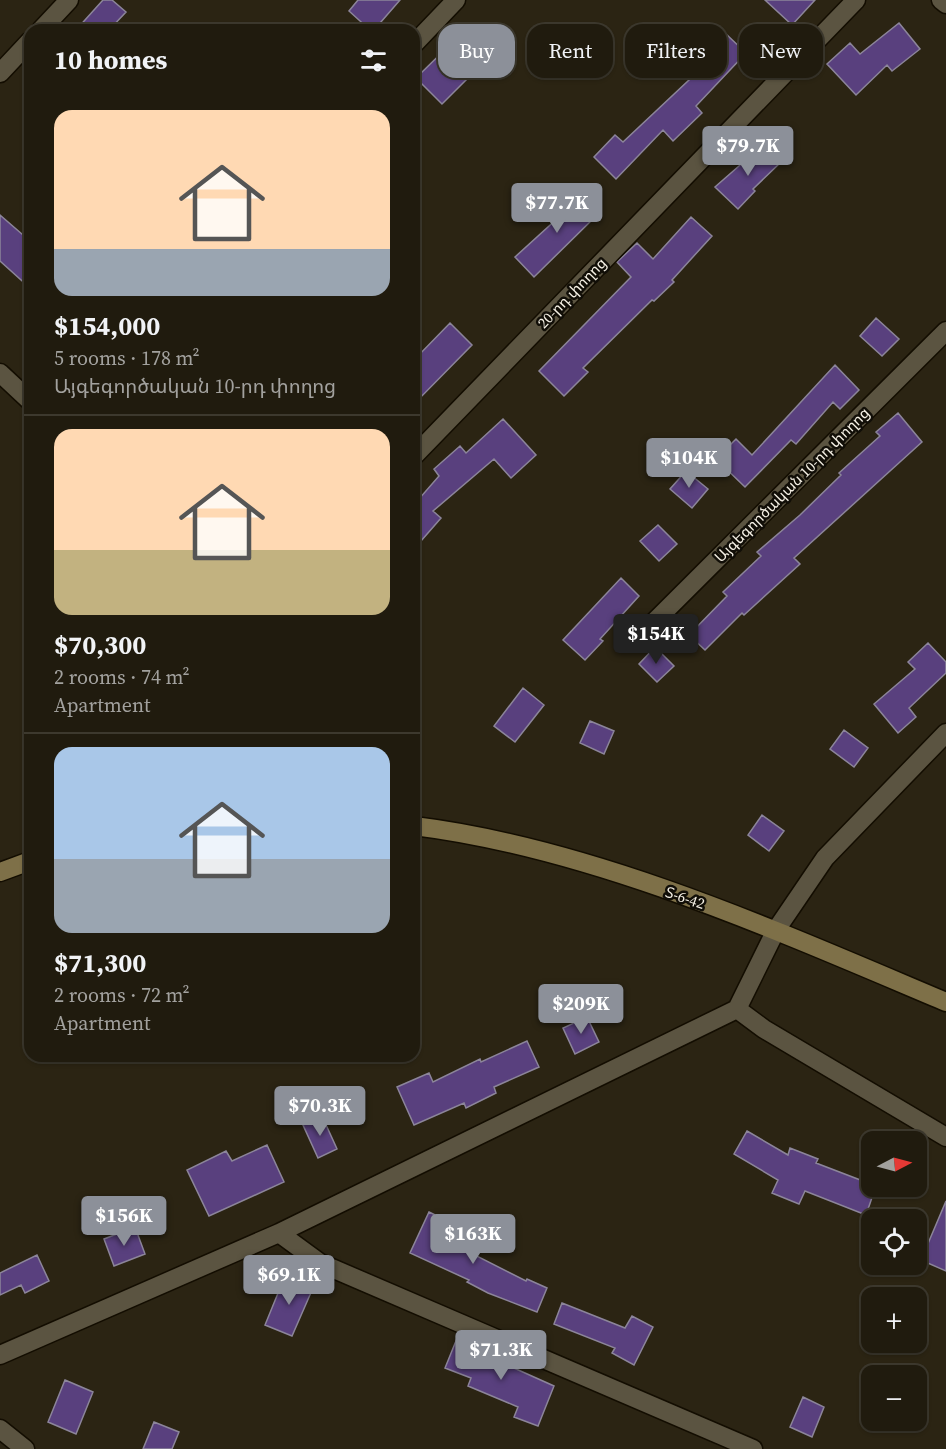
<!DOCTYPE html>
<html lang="en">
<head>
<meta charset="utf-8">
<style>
  :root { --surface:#201b0e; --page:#282417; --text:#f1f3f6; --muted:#a2a19e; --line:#3d392e; --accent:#8c9099 }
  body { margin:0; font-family:"Source Serif 4","Noto Sans Armenian",serif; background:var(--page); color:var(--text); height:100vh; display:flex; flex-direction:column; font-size:22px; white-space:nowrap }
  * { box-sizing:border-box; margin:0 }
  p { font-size:20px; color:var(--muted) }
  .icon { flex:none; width:33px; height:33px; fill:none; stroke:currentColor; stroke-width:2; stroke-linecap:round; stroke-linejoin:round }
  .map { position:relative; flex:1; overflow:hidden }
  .side { position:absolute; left:24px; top:24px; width:396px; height:1038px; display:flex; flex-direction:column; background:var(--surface); border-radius:18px; box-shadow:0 2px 4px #0004,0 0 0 2px var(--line) }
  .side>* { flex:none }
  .top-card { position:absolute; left:438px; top:24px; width:417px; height:54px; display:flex; gap:12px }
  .needle { width:39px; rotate:84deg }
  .fabs { position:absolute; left:861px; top:1131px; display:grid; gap:12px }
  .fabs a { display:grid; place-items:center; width:66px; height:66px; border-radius:12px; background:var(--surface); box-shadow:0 2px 4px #0004,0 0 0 2px var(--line); font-size:30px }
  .price { position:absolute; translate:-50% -51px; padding:0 14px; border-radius:6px; background:var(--accent); color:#fff; font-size:20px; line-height:39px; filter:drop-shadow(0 2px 3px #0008) }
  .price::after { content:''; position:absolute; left:50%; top:36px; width:18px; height:14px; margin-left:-9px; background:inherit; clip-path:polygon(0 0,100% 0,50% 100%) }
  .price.selected { background:#222; color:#fff }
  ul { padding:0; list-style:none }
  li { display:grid; align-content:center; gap:12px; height:318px; padding:0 30px }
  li+li { border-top:2px solid var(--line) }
  li span { display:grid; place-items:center; height:186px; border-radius:18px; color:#555 }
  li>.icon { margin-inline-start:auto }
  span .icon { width:108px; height:108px; fill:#fffc; stroke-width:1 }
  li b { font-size:26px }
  h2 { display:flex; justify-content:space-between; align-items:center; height:72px; padding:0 30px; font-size:26px }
  .pill { padding:0 21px; border-radius:18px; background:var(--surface); box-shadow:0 2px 4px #0004,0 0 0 2px var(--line); font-size:21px; line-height:54px }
  .pill.selected { background:var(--accent); color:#fff }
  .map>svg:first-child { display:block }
  .building { fill:#59407e; stroke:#8c859a; stroke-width:1.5 }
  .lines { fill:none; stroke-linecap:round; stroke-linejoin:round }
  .street-casing { stroke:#130d01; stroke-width:21 }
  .secondary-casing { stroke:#130d01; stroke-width:21 }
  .street { stroke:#5b5441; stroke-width:18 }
  .secondary { stroke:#7e7048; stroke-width:18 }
  .labels { text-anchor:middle; stroke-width:5; stroke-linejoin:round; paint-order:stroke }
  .street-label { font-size:15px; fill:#f5f0e5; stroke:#110e07 }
</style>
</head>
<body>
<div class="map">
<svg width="946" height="1449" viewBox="0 0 946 1449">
  <rect width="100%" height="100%" fill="#2b2413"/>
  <path class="building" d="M103 0H112L126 12 109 30H76Z
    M358 0H400L374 30H370L349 11Z
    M765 0H815L792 25Z
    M472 23 492 44 460 74 466 80 442 104 416 78Z
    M899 23 920 49 892 71 887 65 856 95 827 64 850 43 860 54Z
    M726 34 746 53 696 106 702 113 673 141 663 130 616 179 594 157 615 135 623 142 706 64 701 60Z
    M763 145 780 163 753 189 755 191 738 209 715 187Z
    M574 191 597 215 534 277 515 257 560 216 554 211Z
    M0 215 30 241V288L0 261Z
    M691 217 712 236 672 280 674 282 654 301 652 300 583 368 588 372 564 396 539 371 631 277 617 262 637 243 653 259Z
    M876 318 899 339 882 356 860 336Z
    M450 323 472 345 414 404V360Z
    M835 365 859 390 840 409 833 402 796 444 791 440 745 487 716 459 736 439 752 455Z
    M898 413 922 442 794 558 800 564 744 615 742 613 705 650 689 635 727 596 723 592 761 556 757 552 800 515 841 475 839 473 880 436 876 432Z
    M503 419 536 455 511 478 494 459 433 511 441 518 414 549V494L419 499 439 476 434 469 460 446 466 453Z
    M686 471 708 489 692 508 670 489Z
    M658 525 677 544 659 561 640 541Z
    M621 578 639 596 600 639 603 641 585 660 563 640Z
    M928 643 946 662V673L909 708 916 717 898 733 874 704 915 669 908 662Z
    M655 647 674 666 657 682 639 664Z
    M523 688 544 705 515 742 494 726Z
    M590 721 614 731 604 754 580 743Z
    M844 730 868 748 854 767 830 749Z
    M762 815 784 831 769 851 748 835Z
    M587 1017 599 1042 575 1054 563 1028Z
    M527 1041 539 1067 494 1087 496 1093 466 1108 464 1103 414 1125 397 1087 429 1073 433 1082 480 1059 481 1062Z
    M322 1116 337 1149 318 1158 303 1125Z
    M747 1131 788 1155 790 1148 818 1159 816 1163 876 1186 866 1215 805 1191 799 1204 772 1193 778 1180 734 1154Z
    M267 1145 284 1182 209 1216 187 1170 226 1151 232 1161Z
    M946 1201V1271L921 1260Z
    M429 1212 458 1226 451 1243 526 1281 527 1279 547 1288 537 1312 488 1293 467 1282 469 1280 410 1253Z
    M135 1227 145 1254 114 1266 104 1239Z
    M37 1255 49 1281 25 1293 21 1285 0 1295V1273Z
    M285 1276 313 1288 292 1336 265 1325Z
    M562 1303 625 1328 632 1316 653 1327 634 1365 612 1353 615 1348 554 1324Z
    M458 1336 481 1346 478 1352 554 1386 538 1426 514 1417 518 1407 468 1386 471 1378 445 1368Z
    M65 1380 93 1392 76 1434 48 1422Z
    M803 1397 824 1407 812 1437 790 1427Z
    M154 1422 179 1432 172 1449H143Z"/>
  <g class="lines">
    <defs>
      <path id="street" d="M941 0 946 4
        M41 30 69 0
        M414 44 456 0
        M0 73 30 41
        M0 373 30 401
        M414 456 856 0
        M638 638 946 331
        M737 1009 764 1029 946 1137
        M279 1233 320 1263 753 1449
        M0 1355 279 1233 737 1009 776 930 825 858 946 733
        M0 1429 25 1449"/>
      <path id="secondary" d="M414 826C593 848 780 932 946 1002
        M0 872 30 861"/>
    </defs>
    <use href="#street" class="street-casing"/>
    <use href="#secondary" class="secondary-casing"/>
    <use href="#street" class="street"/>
    <use href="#secondary" class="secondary"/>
  </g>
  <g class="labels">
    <g class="street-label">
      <text transform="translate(572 293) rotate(-46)" y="5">20-րդ փողոց</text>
      <text transform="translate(792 485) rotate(-45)" y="5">Այգեգործական 10-րդ փողոց</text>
      <text transform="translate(685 898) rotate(19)" y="5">Տ-6-42</text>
    </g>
  </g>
</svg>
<div class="fabs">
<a><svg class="needle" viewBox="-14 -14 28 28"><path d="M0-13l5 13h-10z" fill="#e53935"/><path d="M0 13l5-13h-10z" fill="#a2a19e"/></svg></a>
<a><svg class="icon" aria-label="locate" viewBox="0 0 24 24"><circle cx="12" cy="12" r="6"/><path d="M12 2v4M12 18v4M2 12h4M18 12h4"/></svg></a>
<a>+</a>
<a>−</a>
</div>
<b class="price" style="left:748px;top:177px">$79.7K</b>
<b class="price" style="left:557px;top:234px">$77.7K</b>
<b class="price" style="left:689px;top:489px">$104K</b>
<b class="price selected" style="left:656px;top:665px">$154K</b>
<b class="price" style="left:581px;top:1035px">$209K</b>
<b class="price" style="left:320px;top:1137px">$70.3K</b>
<b class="price" style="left:124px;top:1247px">$156K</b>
<b class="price" style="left:473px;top:1265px">$163K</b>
<b class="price" style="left:289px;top:1306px">$69.1K</b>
<b class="price" style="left:501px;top:1381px">$71.3K</b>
<div class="top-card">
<a class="pill selected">Buy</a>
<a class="pill">Rent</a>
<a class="pill">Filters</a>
<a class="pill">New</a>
</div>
<section class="side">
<h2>10 homes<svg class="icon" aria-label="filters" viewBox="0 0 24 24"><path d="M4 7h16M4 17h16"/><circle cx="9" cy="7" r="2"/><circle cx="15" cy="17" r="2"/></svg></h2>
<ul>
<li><span style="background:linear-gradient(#ffd9b3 75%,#9aa5b1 0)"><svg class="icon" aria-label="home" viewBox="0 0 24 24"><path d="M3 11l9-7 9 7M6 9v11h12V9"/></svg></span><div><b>$154,000</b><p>5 rooms · 178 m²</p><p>Այգեգործական 10-րդ փողոց</p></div></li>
<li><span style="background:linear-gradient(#ffd9b3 65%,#c2b280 0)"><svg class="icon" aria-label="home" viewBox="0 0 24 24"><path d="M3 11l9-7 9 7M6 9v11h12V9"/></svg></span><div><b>$70,300</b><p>2 rooms · 74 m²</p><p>Apartment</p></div></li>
<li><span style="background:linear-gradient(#a9c7e8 60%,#9aa5b1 0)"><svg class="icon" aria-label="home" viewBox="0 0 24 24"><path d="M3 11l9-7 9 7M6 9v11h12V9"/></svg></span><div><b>$71,300</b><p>2 rooms · 72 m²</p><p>Apartment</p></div></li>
</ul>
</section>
</div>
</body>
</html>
